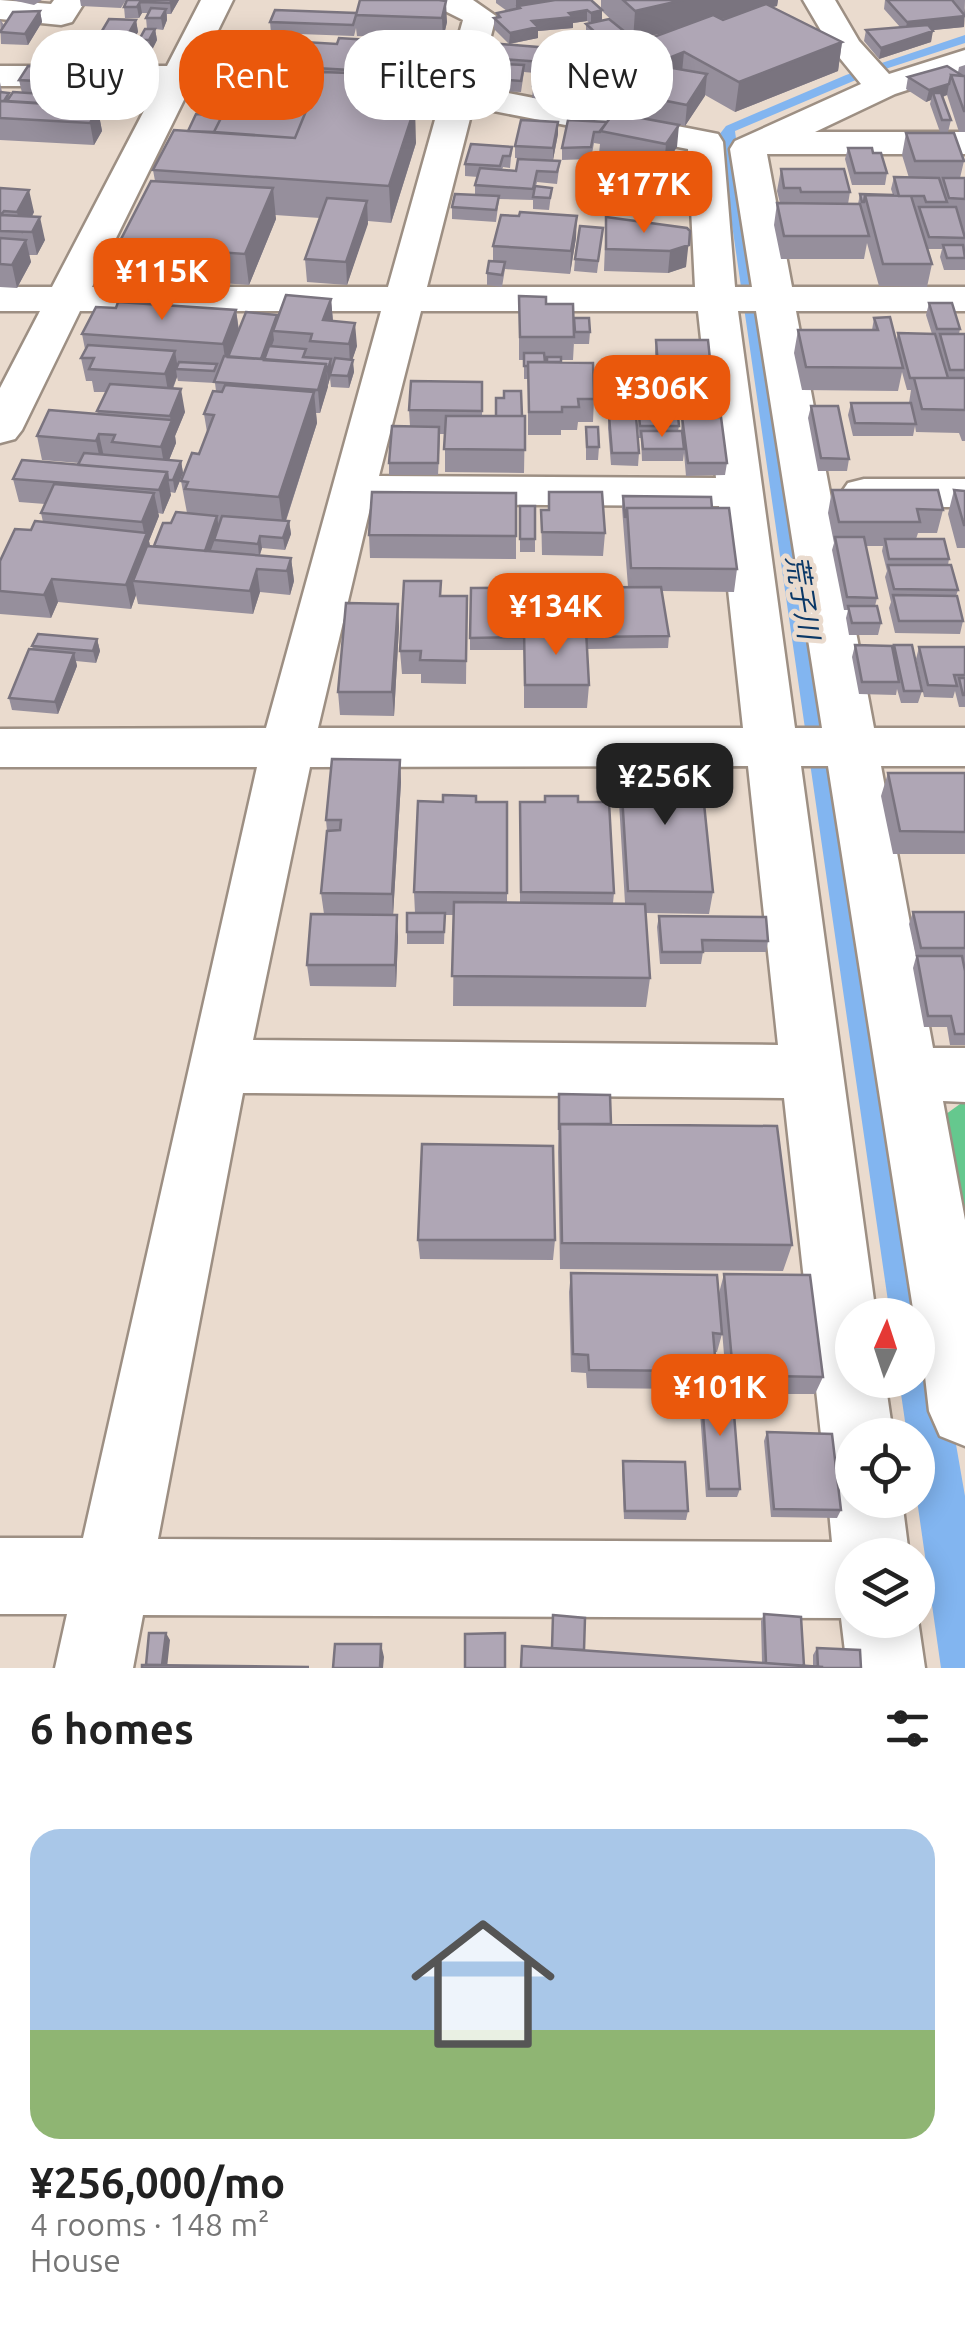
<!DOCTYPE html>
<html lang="en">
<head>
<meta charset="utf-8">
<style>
  :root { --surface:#fff; --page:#f2f2f2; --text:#222; --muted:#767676; --accent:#ea580c }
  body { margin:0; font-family:Ubuntu,"Noto Sans JP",sans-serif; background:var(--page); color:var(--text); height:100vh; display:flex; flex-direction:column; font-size:38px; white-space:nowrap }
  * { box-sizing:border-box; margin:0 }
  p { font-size:32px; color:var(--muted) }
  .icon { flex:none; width:55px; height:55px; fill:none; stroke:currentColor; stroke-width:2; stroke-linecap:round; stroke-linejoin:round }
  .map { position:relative; height:1668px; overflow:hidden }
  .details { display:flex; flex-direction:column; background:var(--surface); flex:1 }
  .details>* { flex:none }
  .top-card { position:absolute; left:30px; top:30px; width:905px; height:90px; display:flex; gap:20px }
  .needle { width:65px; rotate:3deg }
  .controls { position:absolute; left:835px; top:1298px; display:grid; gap:20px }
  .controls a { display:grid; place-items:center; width:100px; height:100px; border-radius:50%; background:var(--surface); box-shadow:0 5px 25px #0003; font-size:50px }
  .price { position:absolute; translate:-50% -85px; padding:0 22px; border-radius:20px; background:var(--accent); color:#fff; font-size:32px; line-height:65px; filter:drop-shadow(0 2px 5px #0008) }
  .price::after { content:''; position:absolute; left:50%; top:60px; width:30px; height:22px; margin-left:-15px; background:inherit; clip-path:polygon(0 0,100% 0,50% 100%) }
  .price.selected { background:#222; color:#fff }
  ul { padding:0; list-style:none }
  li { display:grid; align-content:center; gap:20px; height:530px; padding:0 30px }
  li span { display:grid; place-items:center; height:310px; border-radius:30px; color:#555 }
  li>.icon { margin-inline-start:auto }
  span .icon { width:180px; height:180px; fill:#fffc; stroke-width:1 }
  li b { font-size:42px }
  h2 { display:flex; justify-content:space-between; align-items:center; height:120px; padding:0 30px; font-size:42px }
  .chip { padding:0 35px; border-radius:40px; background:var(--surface); box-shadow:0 5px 25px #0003; font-size:35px; line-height:90px }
  .chip.selected { background:var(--accent); color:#fff }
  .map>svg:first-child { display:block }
  .forest { fill:#65c88e }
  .water { fill:#82b5f0 }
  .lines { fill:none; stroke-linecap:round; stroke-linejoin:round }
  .minor-casing { stroke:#9d8f83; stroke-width:5 }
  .minor { fill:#fff; fill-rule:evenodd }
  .wall { fill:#968f9c; fill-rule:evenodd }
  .shaded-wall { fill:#7a747f }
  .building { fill:#afa6b5; stroke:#7a747f; stroke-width:2.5 }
  .labels { text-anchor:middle; stroke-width:9; stroke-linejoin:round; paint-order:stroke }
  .water-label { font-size:28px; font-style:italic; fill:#0b3867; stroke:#eadbce }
</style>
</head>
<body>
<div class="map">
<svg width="965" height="1668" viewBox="0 0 965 1668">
  <rect width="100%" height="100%" fill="#eadbce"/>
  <path class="forest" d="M960 1104H965V1241L942 1117Z"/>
  <path class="water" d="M965 35V43L870 74 735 131 759 312 965 1496V1668H941L917 1500 918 1435H907L899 1380H918V1315H890L719 135 726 126 846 75Z"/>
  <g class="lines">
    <defs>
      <path id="minor" d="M0 0 51 4 54 0H86L72 22 61 25 0 19Z
        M201 0H233L92 287H388L463 20 437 7 432 0H473L496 16 478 87 718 134 723 142 735 287H752L730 149 735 141 861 84 830 46 803 0H835L859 41 889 74 965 50V71L895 94 815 132H965V154H767L792 287H965V311H796L874 728H965V766H881L933 1048H965V1102L943 1101 965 1220V1446L940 1436 929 1411 918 1315H914L828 766H801L876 1315H852V1380H885L893 1435H852V1500H902L909 1555H852V1620H918L925 1668H847L841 1618 143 1615 133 1668H55L67 1614H0V1538H83L257 767H0V729L266 728 381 311H80L22 430 15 439 0 443V388L40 311H0V287H52L157 86H0V66H167ZM473 107 688 149 695 287H427ZM421 311H698L716 478 379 476ZM738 311H756L822 728H795ZM371 504 719 506 743 728H318ZM748 766 778 1045 253 1040 310 767ZM243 1093 784 1098 821 1435 832 1460 852 1469 839 1474 828 1500 832 1542 158 1539Z
        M864 479H965V507H864L848 503 841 493 848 483Z"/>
    </defs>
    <use href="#minor" class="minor-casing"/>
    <use href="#minor" class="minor"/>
  </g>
  <path class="wall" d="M12 0H42L34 5Z
    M80 0H126L121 8 81 6Z
    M127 0H179L171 14H167V20L163 30 155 29 157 40 151 52H148L149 55 142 68 86 67 85 63 83 67 40 65 37 54 100 43 99 36 136 20 138 32 131 44H139V40L147 29 146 18 148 13H142L139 18H125L124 7Z
    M439 0 447 22 443 39 357 36 356 28 354 36 271 33 270 22 356 13Z
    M496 0H591L601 9V0H778L777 6 773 7 842 42 838 71 735 112 705 95 685 126 633 116 677 147 664 166 599 153 600 144 594 143 591 159 562 160V148L607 122 615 113 616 91 623 82 612 76 610 97 578 96 579 84 606 72 597 67V56L605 53 586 35V24L590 23 587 21 573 23V28L538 31V38L509 44 494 29V18L497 17V13L507 11 496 3ZM602 11 619 27 602 21ZM664 33 640 42 638 59 629 52 635 51V39Z
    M885 0H965L964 27 932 30 931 42 879 59 864 41 866 30 900 27 884 9Z
    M40 11 42 22 28 45 1 44 0 19 4 25Z
    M221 37 417 78 408 106 416 143 391 223 368 221 347 285 307 282 305 259 320 218 275 215 276 219 249 285 124 276 118 245 155 181 153 170 222 116 306 111 310 103 213 97 208 62Z
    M574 50 572 79 568 99 532 98 535 73 524 72 521 92 495 91V86L479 85V74L485 63V58Z
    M965 65V132H959L947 95 943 97 951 120 948 132H940L930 104 931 100 926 102 906 89 908 77 958 72 959 67Z
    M123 72 127 93 119 107 62 103 65 108 98 110 102 131 94 145 0 140V82L2 92 10 97 22 93 19 80Z
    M558 122V134L553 160 515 158V146Z
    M906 133 964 161 960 178H965V270H944L940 257 942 249H928L932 264 927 287 879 286 867 243 864 259H781L774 225 777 203H780L777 191 781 169 850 192 848 204H858L860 194 893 195 891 189 894 177 909 178 902 155Z
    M512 147 510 168 503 167 502 170 516 171 560 161 557 184 537 182 536 186 552 188 549 210 533 209V200L499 199 496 222 452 219V207L475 195V185L478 177 465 176V164Z
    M848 148 873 153 887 173 885 185H852L845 159Z
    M0 188 34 212 32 217 45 240 37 255H29L31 262 17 288 0 287Z
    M606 217 687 228 686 267 668 273 604 271Z
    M603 228 597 273 574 271 575 259Z
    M576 238 570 274 505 269 502 287 487 285V273L493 262V246Z
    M519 296 546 304 574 326 590 332 589 344H574V342L573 360H561V362L594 399 593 422H578L577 430H561V435H528V379H524V360H519Z
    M331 299 333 321 357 346 352 360 354 372 349 388 331 387 330 378 320 413H316L317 423 286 521H289L291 534 285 550 262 548 260 555 291 558 294 581 290 595 260 592 253 614 138 604 136 595 131 609 58 602 51 618 0 614V561L31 530 43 522 41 513 45 504 19 502 13 479 78 465 79 463 42 460 37 436 98 414 97 411 106 392H94L92 381H86L81 358 85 349 82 334 236 310 239 330ZM177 377 178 381 215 383 216 391 204 414 207 432 199 454 181 481 187 513 171 523 154 546H150L149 541 159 516 158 513 163 514 171 495 170 492 175 493 183 473 181 461 169 460 176 443 175 436 185 412 173 389Z
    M929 303 960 329 959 334H965V441H962L959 433 916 432 915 426 913 436H853L848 415 851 403H909L911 390H907L902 372 898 391 802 390 794 353 798 330H872L874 318 896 342 898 333 932 334 926 315Z
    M656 340 710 359 709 371H704L707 394 705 406 648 401 647 382 648 369H656L655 352Z
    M607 371 648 401 647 413H625V409H607Z
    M482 382V416H525L524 473 445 472V434H440L438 475H389V463L410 426 409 410Z
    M811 406 849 459 847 471H818L808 418Z
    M609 416 639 453 638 466 611 465 608 428Z
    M639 416 679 426 678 431H681L682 417 727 463 725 475 686 476 684 453 683 461H642L641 438H639L638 428Z
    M586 427 599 447 598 460H586Z
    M832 490 943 510 937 533H918L916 539 949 559 948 565 958 590 956 596 963 621 960 634 895 633 889 608 891 602 885 577 887 571 882 551 883 546H865L877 598 875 606 881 623 878 635H849L846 618 848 610H844L832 550 834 543 828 513Z
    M954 490 965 491V548H957L948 514Z
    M549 492 605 533 603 556 542 555 541 510H548Z
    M516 493V559L370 558 369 535Z
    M623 496 712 508 737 569 734 592 662 591 669 636 668 648 587 649 589 685 587 708H524V650H470V638L628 587 622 508Z
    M520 506 535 539V552H520Z
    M441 581V596H467L466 684 421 683V674H402L400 651Z
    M398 604 399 627 394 716 340 715 338 692Z
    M97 639 100 651 96 663 76 661 77 666 58 714 12 710 9 698 33 649 32 646Z
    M855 645 892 650 894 645 922 691 918 703H901L897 689 896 695 859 694 852 657Z
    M919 647H965V707H959L955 691 953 698 924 697 916 659Z
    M400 760 401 782 393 915 398 937 396 987 310 986 307 965 324 914 321 893 327 831 326 820Z
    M620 763 713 892 709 914 646 913 650 978 646 1007 453 1006 454 915H445L444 944H407V932L415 913 414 892 476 802H507V903H520V802H578L614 893 613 903H625L618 786Z
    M888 773H965V854H893L881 796Z
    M913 912H965V1045H950L947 1027H924L913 968 916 957 909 924Z
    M659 916 768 941 766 952H703L701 964H660L657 927Z
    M559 1094 611 1124 792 1245 783 1271 560 1269 558 1152Z
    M418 1240H555L553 1260 420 1259Z
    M571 1273 722 1334 717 1352H714L710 1374H693L690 1389 587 1388 586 1373 571 1372 569 1292Z
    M724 1274 823 1377 815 1394H765L764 1380 726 1379 719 1293Z
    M701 1389 740 1489 737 1497H706L699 1398Z
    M767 1432 841 1510 837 1518 771 1517 764 1441Z
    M623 1461 688 1511 686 1520 624 1519 622 1469Z
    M764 1614 804 1666H813V1655L817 1648 861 1668H521L584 1650 762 1663 761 1621Z"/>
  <path class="shaded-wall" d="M172 0H179L171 14 170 3Z
    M516 0H570L518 6V16H516Z
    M683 0H778L777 6 633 40 635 11Z
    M446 1 447 22 443 39 442 18Z
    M140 2 142 13 139 18 137 7Z
    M965 8 964 27 905 33 907 22 963 16Z
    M166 9 167 20 163 30 161 18Z
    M587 10V21L573 23V28L538 31V38L509 44 510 33 532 21Z
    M602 10V21L591 24V13Z
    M40 11 42 22 28 45 25 34Z
    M136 20 138 32 128 49 126 38Z
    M155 29 157 40 151 52 149 40Z
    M933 31 931 42 879 59 881 48Z
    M635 40V51L609 56V45Z
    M89 41 91 52 84 55 85 63 83 67 81 56Z
    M842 42 838 71 735 112 739 82Z
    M416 43 417 78 396 141 394 106Z
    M147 44 149 55 142 68 140 57Z
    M684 52 681 82 666 87 669 58Z
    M123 72 127 93 119 107 116 85Z
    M707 74 705 96 685 126 687 105Z
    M949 84 947 95 935 99 933 93 931 100 926 102 929 90Z
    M415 107 416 143 391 223 389 186Z
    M98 110 102 131 94 145 90 123Z
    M558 122V134L553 160V148Z
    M679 125 677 147 664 166 666 144Z
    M273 188 276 219 249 285 245 254Z
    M29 190 34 212 22 234 17 212Z
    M367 201 368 224 347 285 346 262Z
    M577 216 576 238 570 274 571 251Z
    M40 217 45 240 37 255 32 232Z
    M690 231 686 267 668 273 670 251Z
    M26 240 31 262 17 288 12 265Z
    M331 299 333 322 325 343 323 320Z
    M236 310 239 333 226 367 223 344Z
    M277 315 273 331 274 340 264 368 259 365Z
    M355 323 357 346 350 367 349 344Z
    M175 351 178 369H176L177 377 169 397 165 374Z
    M331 359 332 371 328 385 327 372Z
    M353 360 354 372 349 388 348 376Z
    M326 364 328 387 320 413 318 390Z
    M181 389 185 412 175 436 176 443 165 470 161 447 171 423 170 416Z
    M314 392 317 423 283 529 279 497Z
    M99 434 104 457 101 464 96 441Z
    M181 461 183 473 175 493 173 480Z
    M167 472 171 495 163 514 159 490Z
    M154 493 159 516 149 541 152 556 133 581 136 595 131 609 126 585 145 537 142 522Z
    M217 516 219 528 206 564 204 552Z
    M289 521 291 534 285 550 283 538Z
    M260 536 262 548 259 557 258 544Z
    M291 558 294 581 290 595 287 571Z
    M257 569 260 592 253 614 250 591Z
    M52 579 58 602 51 618 44 595Z
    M398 604 399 627 394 716 392 692Z
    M97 639 100 651 96 663 93 651Z
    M74 653 77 666 58 714 55 702Z
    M400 760 401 782 393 916 392 894Z
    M397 915 398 937 396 987 395 965Z
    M166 1633 170 1640 167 1668H162Z
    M381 1644 384 1657 383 1668H380Z"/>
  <path class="building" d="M127 0H172L170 3 140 2 137 7H124Z
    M360 0H439L446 1 442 18 356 15Z
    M555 0H591L602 10 591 13 587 10 569 13 573 17 532 21 538 27 510 33 494 18 500 17 497 13 520 8 518 6Z
    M623 0H683L635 11Z
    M887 0H952L965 16 907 22Z
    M766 4 842 42 739 82 684 52 669 58 640 42 713 15 723 20Z
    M151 8 166 9 161 18H146Z
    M275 10 356 13V15L353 25 270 22Z
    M40 11 25 34 0 32 13 12Z
    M109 19 136 20 126 38 99 36Z
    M609 19 635 40 609 45 586 24Z
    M928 25 933 31 881 48 866 30Z
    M145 29H155L149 40H139Z
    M221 37 337 44 339 38 416 43 394 106 415 107 389 186 153 170 174 130 295 138 322 72 348 73 349 70 208 62Z
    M89 41 81 56 37 54 45 42Z
    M91 43 147 44 140 57 84 55Z
    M489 43 574 50 572 64 485 58Z
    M622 47 643 63 638 62 629 74 597 56Z
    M638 62 707 74 687 105 616 91Z
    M482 63 524 65 521 81 495 79 496 74H479Z
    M28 66 123 72 116 85 19 80Z
    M537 66 572 68 569 88 533 86Z
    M947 66 963 76 951 75 949 84 929 90 908 77Z
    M581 71 612 73 610 86 579 84Z
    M951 75 965 76V111H964Z
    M0 92 9 93 4 101H0Z
    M13 92 60 95 55 104 7 101Z
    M933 93H941L951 120H942Z
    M0 101 64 105 62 108 98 110 90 123 0 118Z
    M227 106 306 111 295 138 214 132Z
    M614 113 679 125 666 144 600 131Z
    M196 114 222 116 214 132 188 131Z
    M521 120 558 122 553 148 515 146Z
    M568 120 607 122 600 132H594L591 147 562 148Z
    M906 133H954L964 161H915Z
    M471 144 512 147 510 156H503L500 166 465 164Z
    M848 148H872L873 153H881L887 173H855Z
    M518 159 560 161 557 172 537 171 533 189 475 185 480 168 516 171Z
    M781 169H844L850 192H801L800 188H784Z
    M894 177 939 178 947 202H926L924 196H899Z
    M943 178H965V199L949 198Z
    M151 181 273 188 245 254 118 245Z
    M535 186 552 188 550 198 533 197Z
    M0 188 29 190 17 212 4 211 1 215 40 217 32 232 0 231Z
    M455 194 499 196 496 210 452 207Z
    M860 194 894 195H865L864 202H862Z
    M865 195 911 196 932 264H883Z
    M327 198 367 201 346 262 305 259Z
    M777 203 860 204 869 236H784Z
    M919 207H956L965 238 929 237Z
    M520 212 577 216 571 251 493 246 501 215 519 216Z
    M606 217 687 228 690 231 689 245 670 251 606 249Z
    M580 226 603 228 598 261 575 259Z
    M0 238 26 240 12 265 0 264Z
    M943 245H963L965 258H947Z
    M489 261 505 262 502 275 487 273Z
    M286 295 331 299 323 320 355 323 349 344 310 341 312 334 273 331Z
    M519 296 546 297V304H573L574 337H520Z
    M118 302 236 310 223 344 82 334 96 307 116 308Z
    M929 303H952L960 329H937Z
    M246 312 277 315 261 359 228 357Z
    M890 317 903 368 806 367 798 330H878L874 318Z
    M574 318H589L590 332H575Z
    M898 333 935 334 948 378H910Z
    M940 334H965V370H950Z
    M656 340H708L710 359H687L688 366H658Z
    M88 345 175 351 165 374 89 369 94 358H81Z
    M269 346 306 349 303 357 331 359 327 372 326 364 264 360Z
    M524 353H544L545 362H528V366H524Z
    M224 356 326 364 318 390 214 382Z
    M547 357H561V362H547Z
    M335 358 353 360 348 376 330 375Z
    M179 362 217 364 214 371 176 369Z
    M528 362 593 363 594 399H578L579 407H562V412H529Z
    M648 369 704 370 707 394 649 389Z
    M607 371H646L648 401H626V396L608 397Z
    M914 378H965V410L922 409Z
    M411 381 482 382V411L409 410Z
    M110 384 181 389 170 416 97 411Z
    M225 385 314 392 279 497 185 489 188 482 181 481 192 453 199 454 214 415 204 414 213 391 222 392Z
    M504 391H521L522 416H496V398H504Z
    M851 403H911L916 424 855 423Z
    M811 406H838L849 459 821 458Z
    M49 410 172 420 161 447 112 442 115 435 99 434 96 441 37 436Z
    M446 416H525V450L444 449Z
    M609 416H636L639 453H612Z
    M639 416H678L679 426H640Z
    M682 417H721L727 463H688Z
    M392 426 439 427 438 463H389Z
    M586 427H598L599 447H587Z
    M641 431H682L684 449H643Z
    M84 453 181 461 173 480H168L167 472 78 465Z
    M22 460 167 472 159 490 13 479Z
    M54 484 154 493 142 522 41 513Z
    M832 490H938L943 510 917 509 920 522H839Z
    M954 490 965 491V525H964Z
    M372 492 516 493V536L369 535Z
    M549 492H602L605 533 542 532 541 510H549Z
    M623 496 711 497 712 508H627L625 518Z
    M520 506H535V539H520Z
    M627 508H729L737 569 631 568Z
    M176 512 217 516 205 551 154 546 163 523H171Z
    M222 516 289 521 283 538 260 536 258 544 214 540Z
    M35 521 147 533 126 585 52 579 44 595 0 591V561L15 529 31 530Z
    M835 537H864L877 598 847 597Z
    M885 539H944L949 559H889Z
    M147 546 291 558 287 571 257 569 250 591 133 581Z
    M888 565H951L958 590 894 589Z
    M404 581H441L440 596H467L466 661 420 660 421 651H400Z
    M661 587 669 636 586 637V630H524V637L470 638 471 588Z
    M893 595 957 596 963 621H899Z
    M346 603 398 604 392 692H338Z
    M848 606H877L881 623H852Z
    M524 630H586L589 685H525Z
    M38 634 97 639 93 651 32 646Z
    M855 645 892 646 899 682H862Z
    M894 645H912L922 691H904Z
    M919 647H965V675H954L957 686 928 685Z
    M29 649 74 653 55 702 9 698Z
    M959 678H965V695H963Z
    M332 759 400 760 392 894 321 893 327 831 340 830 341 820H326Z
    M620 763 700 764 713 892 628 891Z
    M888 773H965V832L900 831Z
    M443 795 476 796V802H507V893L414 892 418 801 443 802Z
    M545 796H578V802H609L614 893 521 892 520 802H545Z
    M454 902 645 904 650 978 452 976Z
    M913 912H965V948H921Z
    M407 913H445L444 932H407Z
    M311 914 397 915 395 965H307Z
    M659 916 766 917 768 941 702 940 703 952H662Z
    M917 956H962L965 971V1034H955L951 1016H928Z
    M559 1094 610 1095 611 1124H560L559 1130Z
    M560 1124 777 1126 792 1245 562 1243Z
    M422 1144 553 1146 555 1240H418Z
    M571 1273 717 1275 722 1334 713 1333 715 1356H693L694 1371 589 1370 588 1355 573 1354Z
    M724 1274 810 1275 823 1377 771 1376 770 1362 732 1361Z
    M701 1389H732L740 1489H709Z
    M767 1432 832 1434 841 1510 774 1509Z
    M623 1461 685 1462 688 1511H625Z
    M764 1614 801 1617 804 1666 766 1663Z
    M553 1615 585 1618 584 1650 552 1648Z
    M149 1633H166L162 1665H146Z
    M505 1633V1668H465V1634Z
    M335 1644H381L380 1668H333Z
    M522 1646 822 1667V1668H521Z
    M817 1648 860 1650 861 1668H822L818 1667Z
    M142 1665 309 1667 142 1668Z"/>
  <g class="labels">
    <g class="water-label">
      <text transform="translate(803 597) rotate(81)" y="10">荒子川</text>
    </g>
  </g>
</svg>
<div class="controls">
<a><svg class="needle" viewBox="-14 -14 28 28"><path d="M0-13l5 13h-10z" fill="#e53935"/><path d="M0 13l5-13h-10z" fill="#767676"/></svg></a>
<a><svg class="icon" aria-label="locate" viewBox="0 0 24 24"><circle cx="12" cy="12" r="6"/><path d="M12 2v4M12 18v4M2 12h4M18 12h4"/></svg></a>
<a><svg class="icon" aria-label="layers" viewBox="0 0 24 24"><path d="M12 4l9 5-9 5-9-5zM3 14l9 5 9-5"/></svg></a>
</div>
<b class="price" style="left:644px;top:236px">¥177K</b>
<b class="price" style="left:162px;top:323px">¥115K</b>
<b class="price" style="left:662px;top:440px">¥306K</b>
<b class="price" style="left:556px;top:658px">¥134K</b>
<b class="price selected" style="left:665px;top:828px">¥256K</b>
<b class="price" style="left:720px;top:1439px">¥101K</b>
<div class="top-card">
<a class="chip">Buy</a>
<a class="chip selected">Rent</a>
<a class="chip">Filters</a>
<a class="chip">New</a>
</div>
</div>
<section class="details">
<h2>6 homes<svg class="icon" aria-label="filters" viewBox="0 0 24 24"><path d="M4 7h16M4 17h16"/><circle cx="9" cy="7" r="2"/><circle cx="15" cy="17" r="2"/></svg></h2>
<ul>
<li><span style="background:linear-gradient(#a9c7e8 65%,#8fb573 0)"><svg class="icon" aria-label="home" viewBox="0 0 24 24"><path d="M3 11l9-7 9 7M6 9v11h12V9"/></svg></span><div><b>¥256,000/mo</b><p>4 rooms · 148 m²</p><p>House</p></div></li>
</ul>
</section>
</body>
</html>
